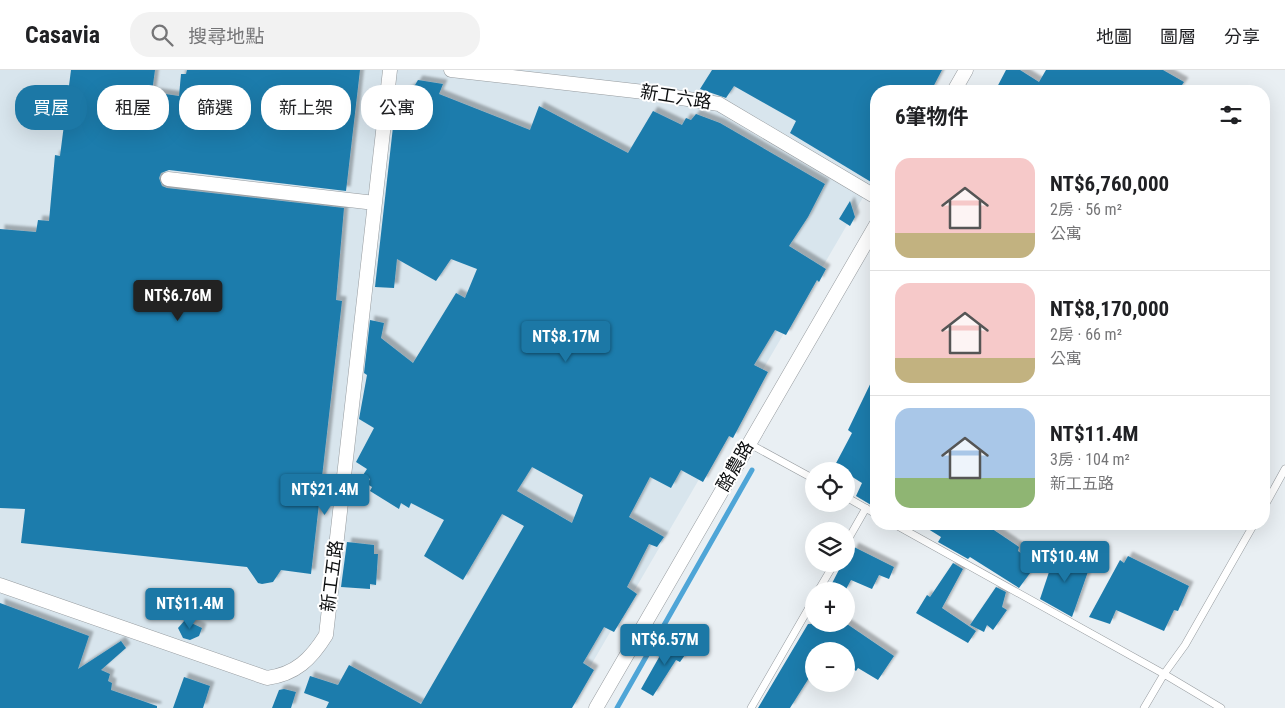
<!DOCTYPE html>
<html lang="zh-TW">
<head>
<meta charset="utf-8">
<style>
  :root { --surface:#fff; --page:#f2f2f2; --text:#202124; --muted:#757577; --line:#e0e0e0; --accent:#1c78a6 }
  body { margin:0; font-family:"Roboto Condensed","Noto Sans TC",sans-serif; background:var(--page); color:var(--text); height:100vh; display:flex; flex-direction:column; font-size:19px; white-space:nowrap }
  * { box-sizing:border-box; margin:0 }
  p { font-size:16px; color:var(--muted) }
  .icon { flex:none; width:28px; height:28px; fill:none; stroke:currentColor; stroke-width:2; stroke-linecap:round; stroke-linejoin:round }
  .map { position:relative; flex:1; overflow:hidden }
  .side { position:absolute; left:870px; top:15px; width:400px; height:445px; display:flex; flex-direction:column; background:var(--surface); border-radius:20px; box-shadow:0 5px 20px #0002 }
  .side>* { flex:none }
  .top-card { position:absolute; left:15px; top:15px; width:475px; height:45px; display:flex; gap:10px }
  .tools { position:absolute; left:805px; top:392px; display:grid; gap:10px }
  .tools a { display:grid; place-items:center; width:50px; height:50px; border-radius:50%; background:var(--surface); box-shadow:0 5px 20px #0002; font-size:25px }
  .price { position:absolute; translate:-50% -42px; padding:0 11px; border-radius:5px; background:var(--accent); color:#fff; font-size:16px; line-height:32px; filter:drop-shadow(0 1px 2px #0008) }
  .price::after { content:''; position:absolute; left:50%; top:30px; width:15px; height:11px; margin-left:-8px; background:inherit; clip-path:polygon(0 0,100% 0,50% 100%) }
  .price.on { background:#222; color:#fff }
  ul { padding:0; list-style:none }
  li { display:flex; align-items:center; gap:15px; height:125px; padding:0 25px }
  li+li { border-top:1px solid var(--line) }
  li span { display:grid; place-items:center; flex:none; width:140px; height:100px; border-radius:15px; color:#555 }
  li>.icon { margin-inline-start:auto }
  span .icon { width:60px; height:60px; fill:#fffc; stroke-width:1 }
  li b { font-size:21px }
  h2 { display:flex; justify-content:space-between; align-items:center; height:60px; padding:0 25px; font-size:21px }
  .tag { padding:0 18px; border-radius:20px; background:var(--surface); box-shadow:0 5px 20px #0002; font-size:18px; line-height:45px }
  .tag.on { background:var(--accent); color:#fff }
  header { display:flex; align-items:center; gap:30px; box-sizing:border-box; height:70px; padding:0 25px; background:var(--surface); border-bottom:1px solid var(--line) }
  header strong { font-size:24px }
  nav { display:flex; gap:28px; margin-inline-start:auto; font-size:18px }
  .search { width:350px; height:45px; background:var(--page); display:flex; align-items:center; gap:12px; box-sizing:border-box; padding:0 18px; border-radius:20px; color:var(--muted); font-size:19px }
  .map>svg:first-child { display:block }
  .built { fill:#d8e5ed }
  .lines { fill:none; stroke-linecap:round; stroke-linejoin:round }
  .stream { stroke:#4ea5d7; stroke-width:5 }
  .building { fill:#1d7cac; fill-rule:evenodd; filter:url(#shadow) }
  .lane-casing { stroke:#969b9f; stroke-width:8 }
  .street-casing { stroke:#969b9f; stroke-width:15 }
  .lane { stroke:#fff; stroke-width:7 }
  .street { stroke:#fff; stroke-width:14 }
  .labels { text-anchor:middle; stroke-width:4; stroke-linejoin:round; paint-order:stroke }
  .street-label { font-size:18px; fill:#0d0f10; stroke:#fff }
</style>
</head>
<body>
<header>
<strong>Casavia</strong>
<div class="search"><svg class="icon" aria-label="search" viewBox="0 0 24 24"><circle cx="10" cy="10" r="6"/><path d="M15 15l6 6"/></svg>搜尋地點</div>
<nav><a>地圖</a><a>圖層</a><a>分享</a></nav>
</header>
<div class="map">
<svg width="1285" height="638" viewBox="0 0 1285 638">
  <defs>
    <filter id="shadow"><feDropShadow dx="4.5" dy="-4.5" stdDeviation="1" flood-color="#0004"/></filter>
  </defs>
  <rect width="100%" height="100%" fill="#e9eff3"/>
  <path class="built" d="M0 0H937L925 21H876V105L566 638H0Z"/>
  <g class="lines">
    <path class="stream" d="M617 638 752 400"/>
  </g>
  <path class="building" d="M71 0H155L152 22 179 26 181 4H186L187 0H360L346 121 169 100 161 103 159 108 162 116 167 118 344 138 336 230 342 231 311 504 281 500 273 512 262 514 258 513 247 497 21 473 25 439 0 438V159L36 162 38 150 49 151 55 85 60 86Z
    M712 0H942L931 21H876V115L790 63 796 51 734 16 726 28 700 19Z
    M1006 0H1020L1039 12 1046 0H1163L1184 12 1178 21H995Z
    M418 10 443 14 439 24 530 60 539 36 628 83 653 41 682 55 686 48 691 50 696 44 720 53 825 114 808 147 789 176 826 199 819 212 817 210 786 265 775 260 754 295 768 302 733 368 729 366 703 412 681 400 671 418 650 407 629 447 664 467 657 477 649 474 627 517 637 524 614 562 604 557 583 593 594 600 572 638H326L329 632 304 623 310 606 338 615 349 595 421 634 524 456 502 444 463 510 424 486 444 450 411 433 409 438 401 433 399 439 370 421 372 417 367 414 370 409 363 405 367 399 356 392 374 358 359 349 367 305 364 303 370 250 384 253 381 268 413 293 456 223 465 228 477 199 451 189 436 211 397 189 394 218 375 217 395 39 403 23 415 15ZM532 397 583 425 572 453 517 421Z
    M850 131 855 147 850 156 839 149Z
    M876 302V438L856 426 862 413 846 403V401L834 397 852 363 848 360Z
    M920 454H985L1019 477 1018 481 1036 495 1019 518 970 487 968 489 938 472 941 467Z
    M347 472 374 475V484H378L376 515 370 514V519L341 517Z
    M854 477 894 497 889 509 879 505 872 519 851 510 845 521H828L842 494H846Z
    M1056 481 1090 496 1072 547 1040 529Z
    M1128 486 1189 516 1178 541 1174 540 1164 561 1116 540 1110 554 1089 547 1120 490 1124 493Z
    M953 493 963 499 942 538 976 561 968 573 916 543 927 525 930 527Z
    M996 517 1006 522 1002 537 1007 540 993 560 987 555 984 562 970 555Z
    M0 533 89 566 78 599 121 571 126 578 101 600 110 604 108 611 112 613 111 620 157 636V638H0Z
    M185 550 202 558 199 566 190 570 183 568 178 558Z
    M808 554H847L894 586 878 610 858 598 856 601 846 594V581H814V600L790 638H758Z
    M674 568 690 578 680 592 676 590 653 626 641 619 662 582 665 583Z
    M184 607 210 616 203 638H173Z
    M284 619 296 622 291 638H272L279 620Z"/>
  <g class="lines">
    <defs>
      <path id="lane" d="M748 373 814 409
        M846 427 876 444
        M1264 437 1285 399
        M894 454 1164 604 1221 638
        M846 473 866 438
        M818 521 834 494
        M751 638 814 529
        M1144 638 1164 604 1185 575 1254 454"/>
      <path id="street" d="M451 0 644 22 719 34 876 127
        M954 21 966 0
        M168 109 375 133
        M0 515 267 608C296 604 311 589 326 565L390 0
        M596 638 876 155"/>
    </defs>
    <use href="#lane" class="lane-casing"/>
    <use href="#street" class="street-casing"/>
    <use href="#lane" class="lane"/>
    <use href="#street" class="street"/>
  </g>
  <g class="labels">
    <g class="street-label">
      <text transform="translate(676 27) rotate(9)" y="6">新工六路</text>
      <text transform="translate(735 396) rotate(-60)" y="6">酪農路</text>
      <text transform="translate(332 506) rotate(-83)" y="6">新工五路</text>
    </g>
  </g>
</svg>
<div class="tools">
<a><svg class="icon" aria-label="locate" viewBox="0 0 24 24"><circle cx="12" cy="12" r="6"/><path d="M12 2v4M12 18v4M2 12h4M18 12h4"/></svg></a>
<a><svg class="icon" aria-label="layers" viewBox="0 0 24 24"><path d="M12 4l9 5-9 5-9-5zM3 14l9 5 9-5"/></svg></a>
<a>+</a>
<a>−</a>
</div>
<b class="price on" style="left:178px;top:252px">NT$6.76M</b>
<b class="price" style="left:566px;top:293px">NT$8.17M</b>
<b class="price" style="left:325px;top:446px">NT$21.4M</b>
<b class="price" style="left:1065px;top:513px">NT$10.4M</b>
<b class="price" style="left:190px;top:560px">NT$11.4M</b>
<b class="price" style="left:665px;top:596px">NT$6.57M</b>
<div class="top-card">
<a class="tag on">買屋</a>
<a class="tag">租屋</a>
<a class="tag">篩選</a>
<a class="tag">新上架</a>
<a class="tag">公寓</a>
</div>
<section class="side">
<h2>6筆物件<svg class="icon" aria-label="filters" viewBox="0 0 24 24"><path d="M4 7h16M4 17h16"/><circle cx="9" cy="7" r="2"/><circle cx="15" cy="17" r="2"/></svg></h2>
<ul>
<li><span style="background:linear-gradient(#f6c9c9 75%,#c2b280 0)"><svg class="icon" aria-label="home" viewBox="0 0 24 24"><path d="M3 11l9-7 9 7M6 9v11h12V9"/></svg></span><div><b>NT$6,760,000</b><p>2房 · 56 m²</p><p>公寓</p></div></li>
<li><span style="background:linear-gradient(#f6c9c9 75%,#c2b280 0)"><svg class="icon" aria-label="home" viewBox="0 0 24 24"><path d="M3 11l9-7 9 7M6 9v11h12V9"/></svg></span><div><b>NT$8,170,000</b><p>2房 · 66 m²</p><p>公寓</p></div></li>
<li><span style="background:linear-gradient(#a9c7e8 70%,#8fb573 0)"><svg class="icon" aria-label="home" viewBox="0 0 24 24"><path d="M3 11l9-7 9 7M6 9v11h12V9"/></svg></span><div><b>NT$11.4M</b><p>3房 · 104 m²</p><p>新工五路</p></div></li>
</ul>
</section>
</div>
</body>
</html>
